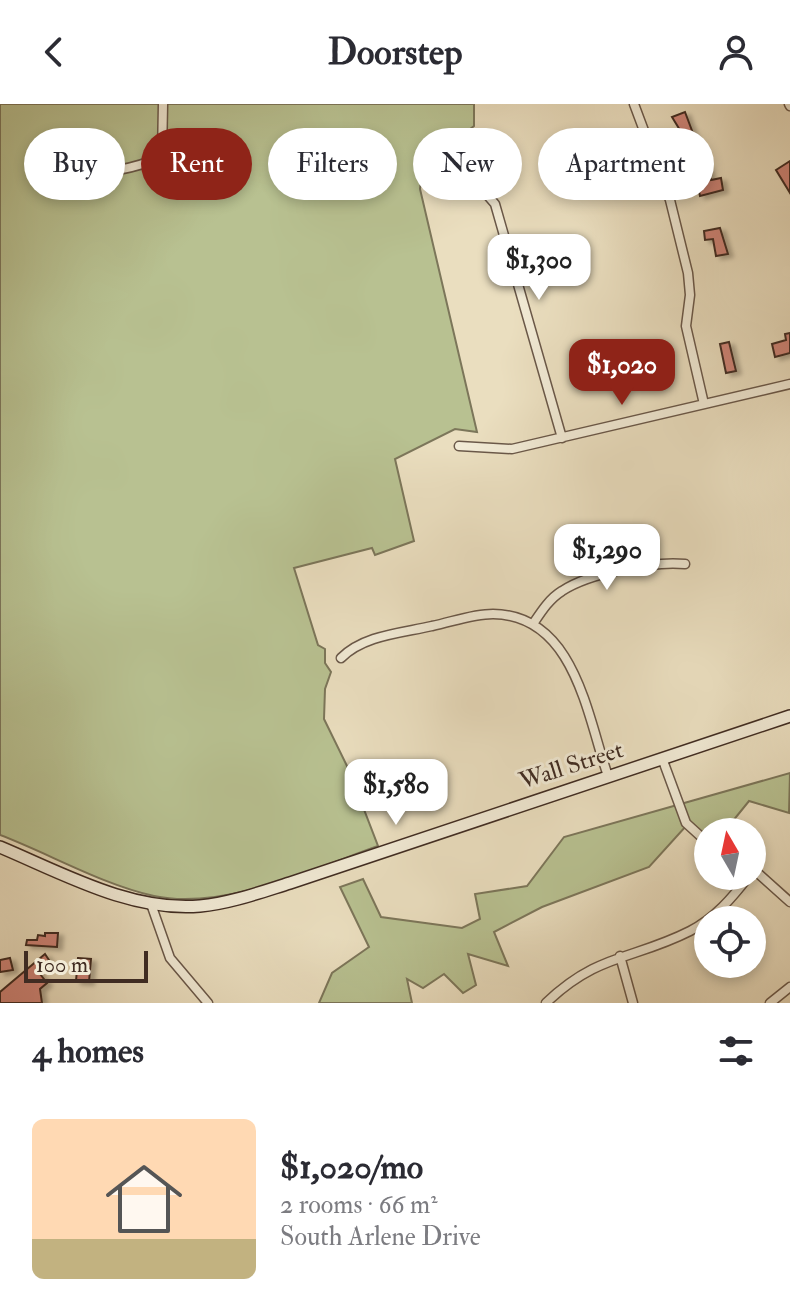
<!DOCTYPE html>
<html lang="en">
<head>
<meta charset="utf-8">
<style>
  :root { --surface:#fff; --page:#f7f7f7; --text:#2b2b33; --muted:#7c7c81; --line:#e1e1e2; --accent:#8f2418 }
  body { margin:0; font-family:"IM FELL Double Pica",serif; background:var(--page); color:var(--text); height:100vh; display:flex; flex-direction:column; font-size:30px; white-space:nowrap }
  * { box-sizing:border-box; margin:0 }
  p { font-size:26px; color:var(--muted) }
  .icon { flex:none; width:44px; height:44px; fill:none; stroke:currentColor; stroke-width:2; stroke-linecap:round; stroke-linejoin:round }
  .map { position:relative; height:899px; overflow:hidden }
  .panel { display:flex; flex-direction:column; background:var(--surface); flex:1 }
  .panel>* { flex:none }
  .guide { position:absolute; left:24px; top:24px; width:742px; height:72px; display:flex; gap:16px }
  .needle { width:52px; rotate:351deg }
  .tools { position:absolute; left:694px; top:714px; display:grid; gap:16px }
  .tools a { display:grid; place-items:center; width:72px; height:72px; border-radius:50%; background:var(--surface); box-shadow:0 4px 12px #0003; font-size:40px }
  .scale { position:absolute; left:24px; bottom:20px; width:124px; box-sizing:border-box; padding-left:8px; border:4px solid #402c22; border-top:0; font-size:22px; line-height:28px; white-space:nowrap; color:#402c22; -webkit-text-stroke:6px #f1ead5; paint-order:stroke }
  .price { position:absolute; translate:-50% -68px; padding:0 18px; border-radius:16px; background:#fff; color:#222; font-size:26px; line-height:52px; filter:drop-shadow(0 2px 4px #0008) }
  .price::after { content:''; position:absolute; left:50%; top:48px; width:24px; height:18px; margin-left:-12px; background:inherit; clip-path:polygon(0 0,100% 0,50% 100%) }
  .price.on { background:var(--accent); color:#fff }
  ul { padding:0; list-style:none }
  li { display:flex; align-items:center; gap:24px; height:200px; padding:0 32px }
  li+li { border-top:2px solid var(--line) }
  li span { display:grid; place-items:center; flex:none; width:224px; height:160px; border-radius:12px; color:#555 }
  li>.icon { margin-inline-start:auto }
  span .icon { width:96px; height:96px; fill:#fffc; stroke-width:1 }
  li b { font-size:34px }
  h2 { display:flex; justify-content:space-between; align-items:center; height:96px; padding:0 32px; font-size:34px }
  .chip { padding:0 28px; border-radius:36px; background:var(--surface); box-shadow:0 4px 12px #0003; font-size:28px; line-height:72px }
  .chip.on { background:var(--accent); color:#fff }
  header { display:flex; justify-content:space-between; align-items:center; height:104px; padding:0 32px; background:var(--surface); font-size:36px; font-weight:700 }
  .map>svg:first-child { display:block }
  .green { fill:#b8c191; stroke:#7c765a; stroke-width:2 }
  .building { fill:#d08579; stroke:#402c22; stroke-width:2; filter:url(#shadow) }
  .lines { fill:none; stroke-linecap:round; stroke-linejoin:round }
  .street-casing { stroke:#6a5849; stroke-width:11 }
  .secondary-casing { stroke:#402c22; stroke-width:14 }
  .street { stroke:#f1ead5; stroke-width:8 }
  .secondary { stroke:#f1ead5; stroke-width:11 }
  .labels { text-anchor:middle; stroke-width:6; stroke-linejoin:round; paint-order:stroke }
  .street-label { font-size:24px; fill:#402c22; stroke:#f1ead5 }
</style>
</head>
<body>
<header><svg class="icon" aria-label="back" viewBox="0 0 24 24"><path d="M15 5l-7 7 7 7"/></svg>Doorstep<svg class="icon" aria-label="person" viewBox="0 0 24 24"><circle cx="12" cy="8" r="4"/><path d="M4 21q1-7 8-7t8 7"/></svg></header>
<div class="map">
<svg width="790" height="899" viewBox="0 0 790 899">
  <defs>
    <filter id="shadow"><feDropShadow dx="5" dy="3" stdDeviation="2" flood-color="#0004"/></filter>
  </defs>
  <rect width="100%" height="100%" fill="#eadebf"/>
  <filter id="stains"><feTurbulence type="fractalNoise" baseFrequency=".0025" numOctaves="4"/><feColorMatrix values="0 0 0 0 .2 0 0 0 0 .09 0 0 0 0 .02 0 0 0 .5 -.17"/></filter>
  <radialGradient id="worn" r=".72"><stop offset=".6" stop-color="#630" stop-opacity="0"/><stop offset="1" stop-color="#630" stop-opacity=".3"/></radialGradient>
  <path class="green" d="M0 0H474V22L457 35 426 34 420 85 477 328 455 325 395 355 414 437 375 451 372 444 294 464 318 541 325 545V559L331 568 325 585 324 615 348 664 378 742C313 765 223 807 154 792 101 780 50 750 0 731Z
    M790 669 789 709 749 697 724 728H708V734L686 722 649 763 542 803 494 828 508 862 468 850 476 881 463 889 444 870 423 884 407 875 412 899H319L332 869 369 843 340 783 363 775 381 813 462 824 480 815 475 790 527 782 564 733Z"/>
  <path class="building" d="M685 8 694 32 686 36 672 13Z
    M790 57V89L776 66Z
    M707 61 711 76 721 74 723 86 700 92 694 64Z
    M720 124 728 150 716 152 713 135 705 136 704 127Z
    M790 229V249L775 253 772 240 786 236 785 230Z
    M729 238 736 267 726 269 720 240Z
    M45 829H58L57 843 26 841 27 836H37L38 831 45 832Z
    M45 850 49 856 37 866 47 879 40 885 42 899H0V888Z
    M10 854 13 866 0 868V856Z
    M78 854 91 855 89 878 76 877Z"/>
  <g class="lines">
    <defs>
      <path id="street" d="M634 0 670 96 688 169 690 191 686 222 704 300
        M789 0 790 2
        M53 63 55 71C89 71 131 68 162 52L163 0
        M482 85 495 100 562 334
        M459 342 512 345 790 280
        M533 520C541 508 549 495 562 487 589 469 653 457 685 460
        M341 554C364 531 402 529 432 522 452 518 472 510 493 510 575 511 587 612 608 672
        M662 654 686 719 708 739
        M752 764 790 798
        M151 800 170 854 208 899
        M620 852 633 899
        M546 899C598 849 633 856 690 827 715 814 732 794 749 772
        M770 899 790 883"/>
      <path id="secondary" d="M0 743C62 769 131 808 200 802 231 799 261 788 290 779L790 612"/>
    </defs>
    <use href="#street" class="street-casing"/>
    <use href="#secondary" class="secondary-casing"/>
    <use href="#street" class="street"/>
    <use href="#secondary" class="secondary"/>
  </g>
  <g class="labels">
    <g class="street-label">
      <text transform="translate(571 661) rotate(-18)" y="8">Wall Street</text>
    </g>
  </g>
  <rect width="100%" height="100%" filter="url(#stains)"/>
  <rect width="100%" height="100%" fill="url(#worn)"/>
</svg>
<div class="tools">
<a><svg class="needle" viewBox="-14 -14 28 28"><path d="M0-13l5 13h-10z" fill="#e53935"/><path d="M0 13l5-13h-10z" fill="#7c7c81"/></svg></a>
<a><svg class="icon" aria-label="locate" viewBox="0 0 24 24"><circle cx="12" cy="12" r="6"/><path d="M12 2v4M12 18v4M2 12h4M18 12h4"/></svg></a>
</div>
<div class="scale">100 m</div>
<b class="price" style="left:539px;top:198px">$1,300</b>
<b class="price on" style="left:622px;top:303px">$1,020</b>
<b class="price" style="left:607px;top:488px">$1,290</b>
<b class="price" style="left:396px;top:723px">$1,580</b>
<div class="guide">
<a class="chip">Buy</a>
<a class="chip on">Rent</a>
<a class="chip">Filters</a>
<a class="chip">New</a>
<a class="chip">Apartment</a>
</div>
</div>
<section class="panel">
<h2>4 homes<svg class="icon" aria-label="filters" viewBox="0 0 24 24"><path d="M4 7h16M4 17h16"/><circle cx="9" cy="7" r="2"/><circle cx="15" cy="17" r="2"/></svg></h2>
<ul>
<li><span style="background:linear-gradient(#ffd9b3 75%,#c2b280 0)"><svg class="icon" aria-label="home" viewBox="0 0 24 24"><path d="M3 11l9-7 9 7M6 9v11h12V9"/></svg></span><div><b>$1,020/mo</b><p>2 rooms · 66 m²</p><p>South Arlene Drive</p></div></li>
</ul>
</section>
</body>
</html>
